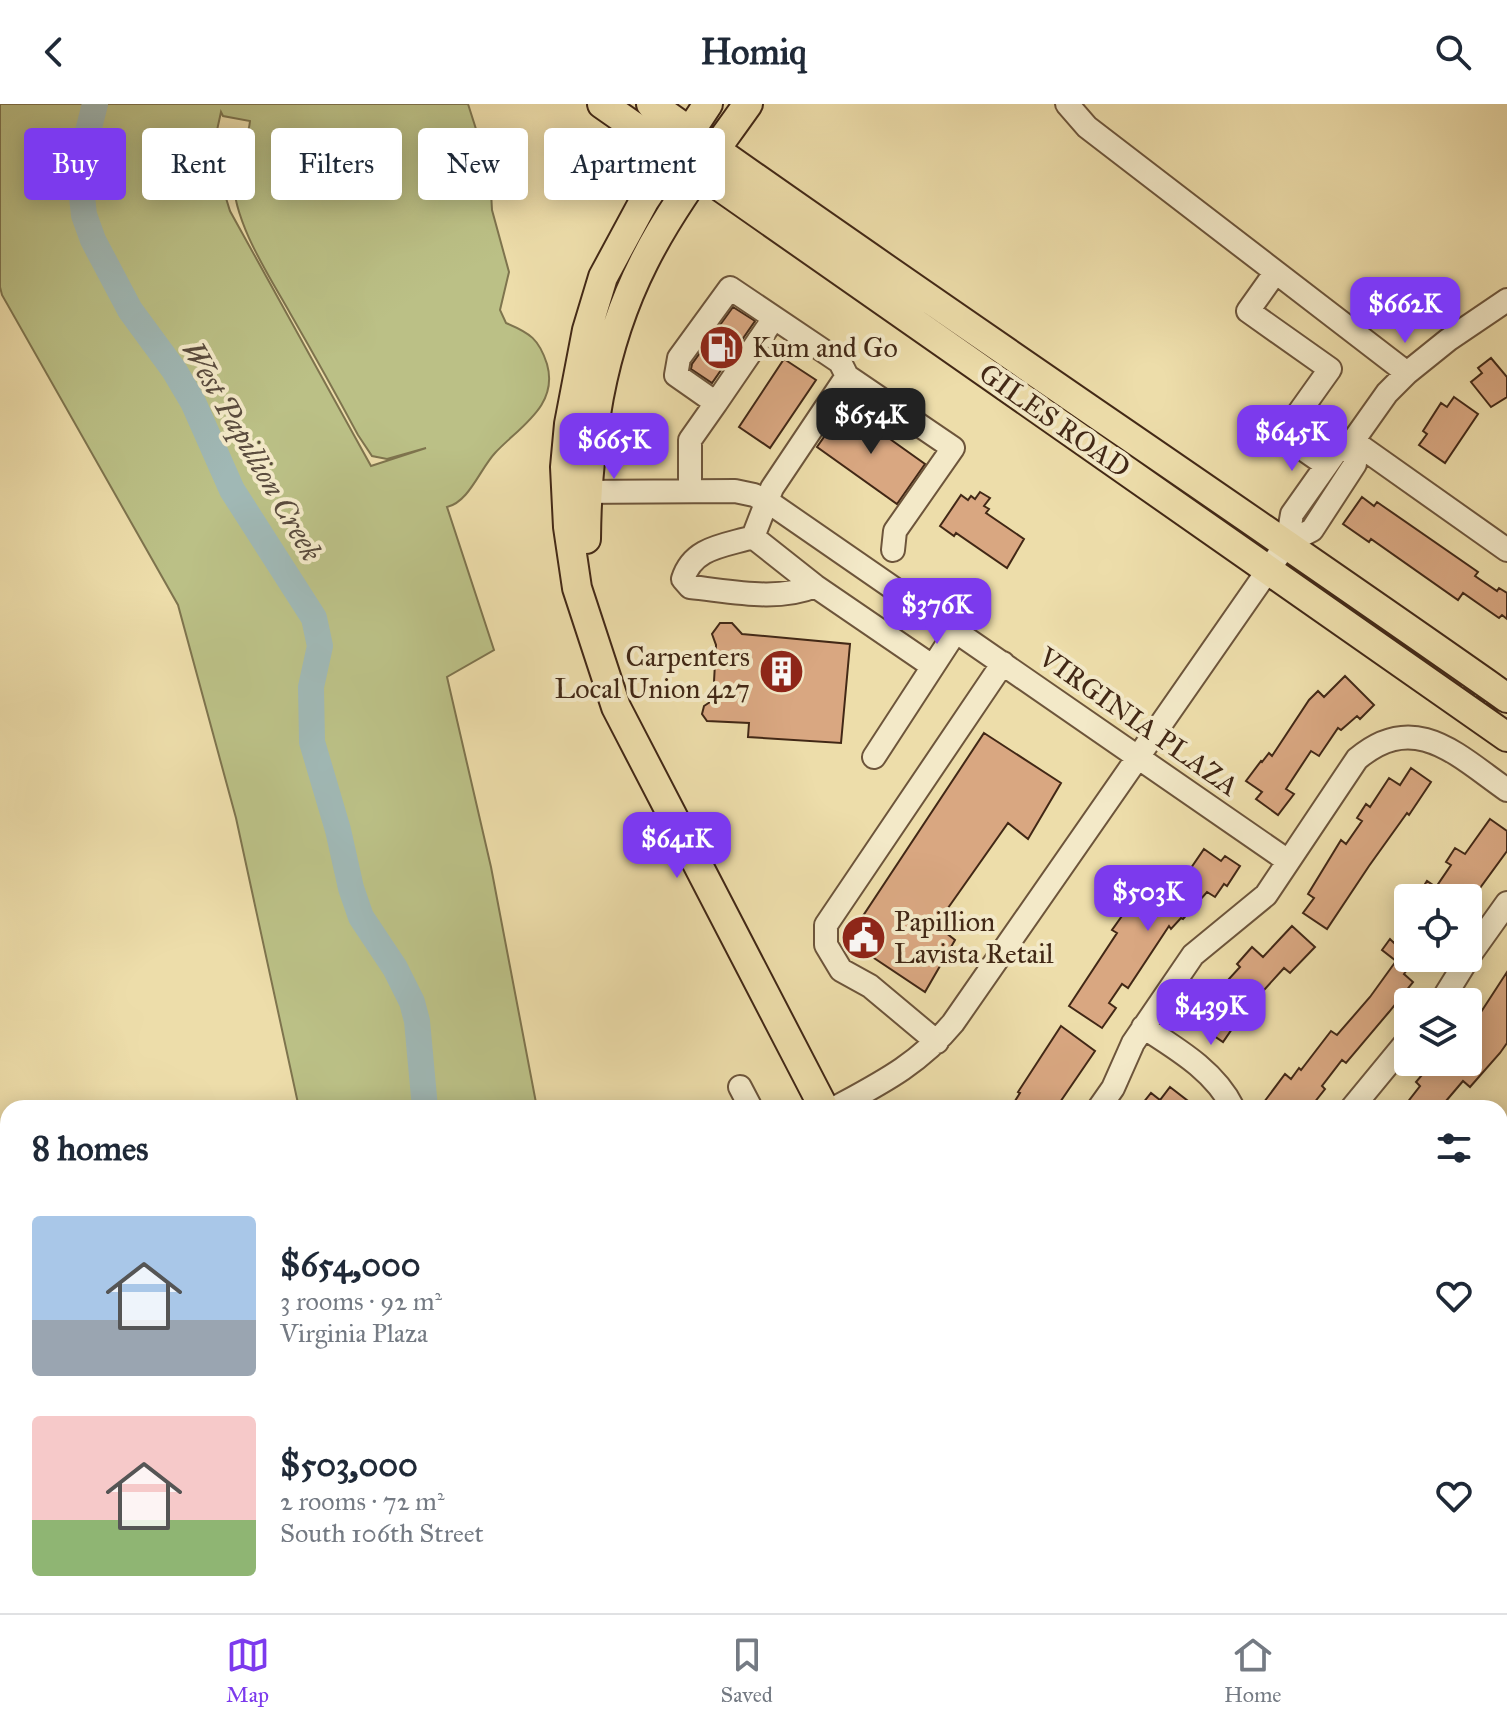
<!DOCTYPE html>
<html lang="en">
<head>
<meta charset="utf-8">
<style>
  :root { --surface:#fff; --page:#f6f6f7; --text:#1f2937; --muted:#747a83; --line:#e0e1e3; --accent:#7c3aed }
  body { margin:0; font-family:"IM FELL Great Primer",serif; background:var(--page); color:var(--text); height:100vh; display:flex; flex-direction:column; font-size:30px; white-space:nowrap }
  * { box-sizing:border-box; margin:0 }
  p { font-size:26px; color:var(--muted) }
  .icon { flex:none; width:44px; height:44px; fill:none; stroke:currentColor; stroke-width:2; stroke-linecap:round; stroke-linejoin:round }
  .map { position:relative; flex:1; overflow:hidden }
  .panel { position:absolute; left:0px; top:996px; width:1508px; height:514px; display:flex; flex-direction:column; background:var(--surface); border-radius:24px 24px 0 0; box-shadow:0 4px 20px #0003 }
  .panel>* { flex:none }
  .guide { position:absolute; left:24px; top:24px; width:800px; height:72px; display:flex; gap:16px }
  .buttons { position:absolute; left:1394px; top:780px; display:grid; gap:16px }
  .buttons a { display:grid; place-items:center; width:88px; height:88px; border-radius:8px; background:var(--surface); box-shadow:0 4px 20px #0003; font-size:40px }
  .price { position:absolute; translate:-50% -68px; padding:0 18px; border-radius:16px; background:var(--accent); color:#fff; font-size:26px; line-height:52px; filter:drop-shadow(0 2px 4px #0008) }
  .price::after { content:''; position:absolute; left:50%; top:48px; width:24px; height:18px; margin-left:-12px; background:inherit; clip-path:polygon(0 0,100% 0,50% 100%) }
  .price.on { background:#222; color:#fff }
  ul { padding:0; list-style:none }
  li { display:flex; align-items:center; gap:24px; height:200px; padding:0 32px }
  li span { display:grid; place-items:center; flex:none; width:224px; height:160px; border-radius:8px; color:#555 }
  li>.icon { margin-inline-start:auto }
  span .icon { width:96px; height:96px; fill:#fffc; stroke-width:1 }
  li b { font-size:34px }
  h2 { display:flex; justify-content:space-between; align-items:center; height:96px; padding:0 32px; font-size:34px }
  .pill { padding:0 28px; border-radius:8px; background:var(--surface); box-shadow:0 4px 20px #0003; font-size:28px; line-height:72px }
  .pill.on { background:var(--accent); color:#fff }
  header { display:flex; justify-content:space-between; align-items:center; height:104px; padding:0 32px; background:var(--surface); font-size:36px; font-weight:800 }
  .tab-bar { display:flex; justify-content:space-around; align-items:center; height:112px; border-top:2px solid var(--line); background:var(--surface); font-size:22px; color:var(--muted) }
  .tab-bar a { display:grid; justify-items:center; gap:4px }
  .tab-bar .on { color:var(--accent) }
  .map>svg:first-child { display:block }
  .green { fill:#bbc086; stroke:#7e744e; stroke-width:2; fill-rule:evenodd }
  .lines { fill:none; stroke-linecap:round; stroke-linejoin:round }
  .river { stroke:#a0b8b5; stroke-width:26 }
  .building { fill:#d9a781; stroke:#422816; stroke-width:2 }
  .minor-casing { stroke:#6d553b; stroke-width:26 }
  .major-casing { stroke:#422816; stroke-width:32 }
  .minor { stroke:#f3e9c8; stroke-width:22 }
  .major { stroke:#edddaa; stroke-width:28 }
  .labels { text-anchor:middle; stroke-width:8; stroke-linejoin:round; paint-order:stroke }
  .poi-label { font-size:28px; fill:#422816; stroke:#f3e9c8; text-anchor:start }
  .street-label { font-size:28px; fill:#422816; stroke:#f3e9c8 }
  .water-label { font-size:30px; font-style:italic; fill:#5a4c3e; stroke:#f3e9c8 }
</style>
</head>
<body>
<header><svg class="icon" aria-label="back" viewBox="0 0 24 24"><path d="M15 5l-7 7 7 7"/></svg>Homiq<svg class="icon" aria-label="search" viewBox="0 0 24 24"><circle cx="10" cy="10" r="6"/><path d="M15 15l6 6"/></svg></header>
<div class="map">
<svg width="1507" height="1509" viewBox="0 0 1507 1509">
  <rect width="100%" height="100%" fill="#edddaa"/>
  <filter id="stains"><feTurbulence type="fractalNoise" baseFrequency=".0025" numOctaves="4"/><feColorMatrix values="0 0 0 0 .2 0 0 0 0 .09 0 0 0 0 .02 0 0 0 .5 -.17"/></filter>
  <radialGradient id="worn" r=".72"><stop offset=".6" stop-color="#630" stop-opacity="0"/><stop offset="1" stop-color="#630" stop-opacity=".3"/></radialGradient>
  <path class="green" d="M0 0H468L490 69 492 106 509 168 500 206 506 219C530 229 539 235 547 260 559 302 519 323 495 349 480 365 469 398 447 403L494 546 447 573 491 763 537 1004H299L236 714 178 501 2 191 0 183ZM221 8 223 12 250 17C249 37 232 54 233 74 234 119 268 170 290 209 313 249 336 290 358 331L372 352 387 355 426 344 371 362 230 107 212 49Z
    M0 1040 8 1042V1137L0 1135Z
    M408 1502H654L655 1509H409Z"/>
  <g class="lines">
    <path class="river" d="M95 0 84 43 81 84 84 111 93 136 130 206 174 266 193 298 232 386 314 514 320 542 311 583 312 638 338 726 351 784 361 813 395 864 412 898 417 917 425 1004
      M543 1509 544 1502"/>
  </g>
  <path class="building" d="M733 203 755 217 712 279 691 265 692 260Z
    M1491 254 1507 273V293L1491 303 1471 278 1482 269 1478 264Z
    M784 255 816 276 770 344 739 323Z
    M1454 293 1478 310 1445 359 1419 341 1427 330 1423 327 1441 299 1447 303Z
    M845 303 925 360 897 400 817 343Z
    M980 388 990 394 984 402 989 405 986 409 1024 435 1007 464 956 429 954 432 940 422 961 391 968 396 971 392 975 395Z
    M1362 393 1374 402 1377 398 1478 468 1475 472 1497 487 1499 484 1507 489V515L1502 511 1499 514 1463 489 1458 496 1371 435 1369 438 1343 420Z
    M720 519H732L742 530 850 540 841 639 748 633 749 619 707 617 702 610 704 602 713 596 716 541 712 530Z
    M1345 572 1374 601 1360 615 1357 612 1341 626 1338 624 1319 652 1311 647 1286 685 1294 690 1278 711 1256 695 1262 688 1246 677 1261 657 1262 658 1269 649 1272 652 1309 596 1318 587 1324 593Z
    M984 629 1061 679 1028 735 1008 719 936 821 955 836 925 888 847 836Z
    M1411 664 1431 678 1409 711 1407 709 1369 762 1327 825 1303 809 1314 794 1308 790 1341 736 1346 740 1362 717 1357 714 1366 700 1370 703 1389 674 1400 681Z
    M1490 715 1507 727V747L1469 799 1468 794H1416L1427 777 1436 783 1451 761 1446 758 1455 744 1465 750Z
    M1204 745 1221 757 1225 752 1240 762 1227 782 1224 780 1215 793 1207 788 1183 815 1181 814 1171 825 1169 822 1128 884 1122 880 1109 899 1116 904 1102 924 1069 902 1117 829 1112 826 1127 805 1145 786 1152 792 1170 771 1180 780Z
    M1408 820V854H1416L1404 870 1413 878 1389 908 1346 959 1342 956 1322 982 1325 985 1310 1004 1303 999 1298 1004H1271L1264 998 1285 970 1291 975 1299 964 1301 966 1331 927 1337 931 1370 893 1396 857 1382 846 1390 835 1394 839Z
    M1292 822 1315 843 1290 869 1284 864 1243 909 1223 938 1188 914 1210 881 1218 887 1240 863 1237 860 1252 843 1263 853Z
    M1507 868V939L1500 949 1470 983 1463 977 1446 997 1454 1004H1403L1420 982 1416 978 1433 958H1468V928Z
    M1061 922 1095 947 1056 1004H1027L1015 997 1020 989 1018 988Z
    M1170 983 1188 997 1182 1004H1139L1151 989 1160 996Z"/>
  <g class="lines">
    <defs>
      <path id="minor" d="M1067 0 1087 23 1407 269
        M1275 169 1248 207 1330 265 1283 331 1326 361
        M847 272 953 344 895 427 893 446
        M716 299 774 214
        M1353 337 1507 446
        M690 387V336L716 299 676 271 679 254 730 184 840 258 847 272 772 384 753 433 815 482 932 562
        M572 388 735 387 754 391 773 401 1288 757
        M753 433C724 442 693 443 683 475L690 483C730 487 777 498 815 482
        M1287 439 1292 410 1338 345 1353 337 1387 289 1407 269 1448 236 1507 196
        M874 653 956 527
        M1441 898 1472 848 1507 799
        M1143 923C1177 945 1215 967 1233 1004
        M937 938 870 882 841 866 826 841V821L1003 559
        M740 983 751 1004
        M835 1004C881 979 919 960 953 919L1287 439 1312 426 1355 360 1353 337
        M1099 1004 1113 984 1133 939 1193 851 1266 791 1357 655C1415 606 1457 651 1507 686
        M1352 1004 1408 936
        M1500 1159 1507 1146
        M1500 1241 1507 1245
        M682 1502 684 1509
        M932 1502 934 1509
        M976 1502 979 1509
        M1198 1502 1200 1509"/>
      <path id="major" d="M602 0 1507 633
        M651 0C934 202 1223 394 1507 594
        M708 0 644 97 603 173 587 226 569 320 565 363 568 423 577 484 616 603 824 1004
        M586 435C587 339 600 245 644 158 672 102 712 51 748 0
        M1051 1502 1053 1509"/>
    </defs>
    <use href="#minor" class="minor-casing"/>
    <use href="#major" class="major-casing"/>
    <use href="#minor" class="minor"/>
    <use href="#major" class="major"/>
  </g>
  <defs>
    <symbol id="fuel-disc" viewBox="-11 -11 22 22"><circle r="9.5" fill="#8f2418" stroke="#f3e9c8"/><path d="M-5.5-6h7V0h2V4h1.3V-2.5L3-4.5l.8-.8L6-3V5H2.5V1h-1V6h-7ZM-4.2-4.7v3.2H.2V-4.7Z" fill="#fff"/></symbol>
    <symbol id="building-disc" viewBox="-11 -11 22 22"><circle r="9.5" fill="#8f2418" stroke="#f3e9c8"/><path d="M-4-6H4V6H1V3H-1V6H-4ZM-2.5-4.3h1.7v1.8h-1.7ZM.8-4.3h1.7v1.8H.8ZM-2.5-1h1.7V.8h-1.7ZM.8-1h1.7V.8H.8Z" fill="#fff"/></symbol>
    <symbol id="civic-disc" viewBox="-11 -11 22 22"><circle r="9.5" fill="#8f2418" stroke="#f3e9c8"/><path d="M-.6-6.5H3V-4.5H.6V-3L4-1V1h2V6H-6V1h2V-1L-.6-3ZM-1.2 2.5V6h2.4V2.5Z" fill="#fff"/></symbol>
  </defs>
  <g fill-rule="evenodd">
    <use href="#fuel-disc" x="696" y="218" width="51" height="51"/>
    <use href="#building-disc" x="756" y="542" width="51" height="51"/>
    <use href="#civic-disc" x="838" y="808" width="51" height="51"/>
  </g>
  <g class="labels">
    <g class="poi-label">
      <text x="752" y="253">Kum and Go</text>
      <text x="750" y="562" text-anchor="end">Carpenters<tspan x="750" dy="32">Local Union 427</tspan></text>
      <text x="894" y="827">Papillion<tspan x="894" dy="32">Lavista Retail</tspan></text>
    </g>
    <g class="street-label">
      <text transform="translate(1055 316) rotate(35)" y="10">GILES ROAD</text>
      <text transform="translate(1139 617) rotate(35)" y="10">VIRGINIA PLAZA</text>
    </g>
    <g class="water-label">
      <text transform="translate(252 347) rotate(60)" y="10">West Papillion Creek</text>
    </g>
  </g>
  <rect width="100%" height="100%" filter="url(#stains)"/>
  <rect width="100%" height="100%" fill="url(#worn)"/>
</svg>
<div class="buttons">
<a><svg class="icon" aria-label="locate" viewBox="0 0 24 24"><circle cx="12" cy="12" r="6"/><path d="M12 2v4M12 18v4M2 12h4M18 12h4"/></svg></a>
<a><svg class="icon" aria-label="layers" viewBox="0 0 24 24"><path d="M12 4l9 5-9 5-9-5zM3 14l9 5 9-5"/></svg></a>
</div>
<b class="price" style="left:1405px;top:241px">$662K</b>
<b class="price on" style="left:871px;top:352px">$654K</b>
<b class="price" style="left:1292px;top:369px">$645K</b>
<b class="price" style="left:614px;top:377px">$665K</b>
<b class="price" style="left:937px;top:542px">$376K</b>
<b class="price" style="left:677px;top:776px">$641K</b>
<b class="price" style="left:1148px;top:829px">$503K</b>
<b class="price" style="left:1211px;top:943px">$439K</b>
<div class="guide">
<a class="pill on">Buy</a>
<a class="pill">Rent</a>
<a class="pill">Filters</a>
<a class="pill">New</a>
<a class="pill">Apartment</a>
</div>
<section class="panel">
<h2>8 homes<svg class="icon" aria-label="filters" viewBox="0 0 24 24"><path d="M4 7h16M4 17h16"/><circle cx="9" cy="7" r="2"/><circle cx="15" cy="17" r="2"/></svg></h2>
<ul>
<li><span style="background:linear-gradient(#a9c7e8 65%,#9aa5b1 0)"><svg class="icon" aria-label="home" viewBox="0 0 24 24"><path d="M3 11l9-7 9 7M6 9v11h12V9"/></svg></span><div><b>$654,000</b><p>3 rooms · 92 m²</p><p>Virginia Plaza</p></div><svg class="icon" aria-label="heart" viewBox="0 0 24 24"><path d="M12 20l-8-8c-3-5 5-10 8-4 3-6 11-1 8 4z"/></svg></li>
<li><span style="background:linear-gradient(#f6c9c9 65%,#8fb573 0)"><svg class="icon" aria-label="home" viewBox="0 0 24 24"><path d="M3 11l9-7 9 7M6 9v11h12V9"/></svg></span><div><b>$503,000</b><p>2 rooms · 72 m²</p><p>South 106th Street</p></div><svg class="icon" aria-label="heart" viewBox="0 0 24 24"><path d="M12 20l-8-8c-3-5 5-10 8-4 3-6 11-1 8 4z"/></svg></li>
</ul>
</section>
</div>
<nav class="tab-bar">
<a class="on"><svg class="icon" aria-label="map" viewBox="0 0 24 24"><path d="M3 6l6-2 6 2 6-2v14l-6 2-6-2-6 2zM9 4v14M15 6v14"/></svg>Map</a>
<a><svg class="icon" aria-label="saved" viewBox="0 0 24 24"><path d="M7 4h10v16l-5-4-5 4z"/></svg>Saved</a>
<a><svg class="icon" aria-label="home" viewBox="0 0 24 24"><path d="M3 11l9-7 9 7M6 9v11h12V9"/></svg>Home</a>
</nav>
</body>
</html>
